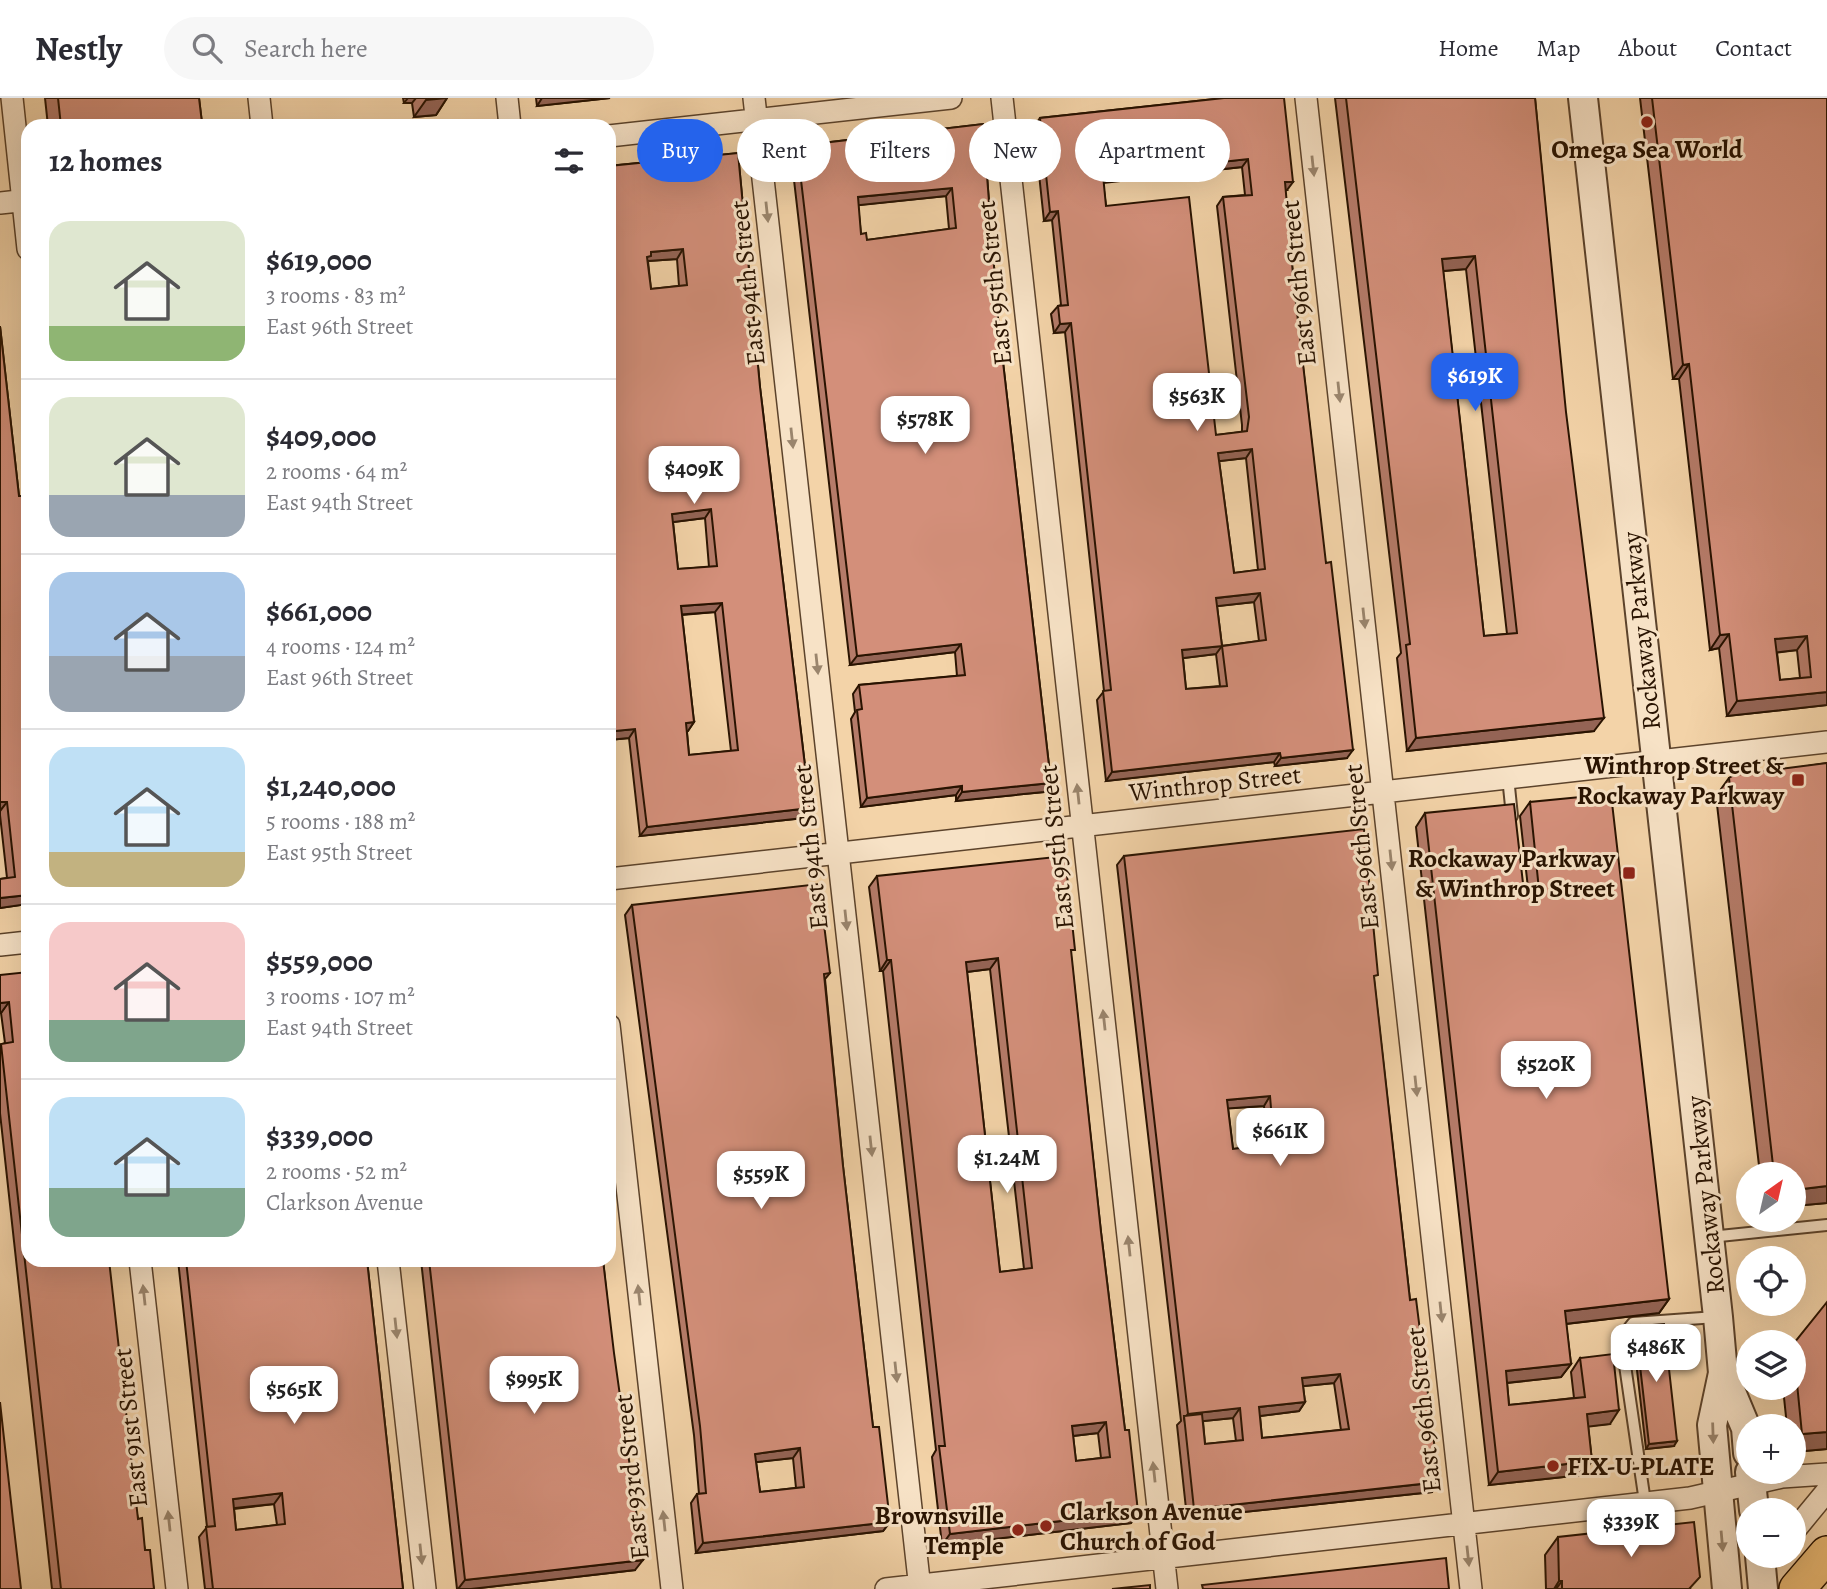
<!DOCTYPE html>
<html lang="en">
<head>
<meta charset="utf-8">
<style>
  :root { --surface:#fff; --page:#f7f7f7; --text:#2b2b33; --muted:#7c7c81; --line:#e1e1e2; --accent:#2563eb }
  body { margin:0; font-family:Alegreya,serif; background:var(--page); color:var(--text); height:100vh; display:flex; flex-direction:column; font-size:26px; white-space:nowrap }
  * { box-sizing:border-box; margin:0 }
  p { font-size:23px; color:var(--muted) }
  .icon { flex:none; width:38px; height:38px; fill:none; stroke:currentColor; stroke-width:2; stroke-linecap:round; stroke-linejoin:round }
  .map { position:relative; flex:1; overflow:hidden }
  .drawer { position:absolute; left:21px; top:21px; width:595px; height:1148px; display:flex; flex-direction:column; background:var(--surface); border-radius:21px; box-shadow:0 7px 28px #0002 }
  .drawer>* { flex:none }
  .hud { position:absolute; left:637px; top:21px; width:665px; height:63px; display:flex; gap:14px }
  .needle { width:46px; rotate:34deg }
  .tools { position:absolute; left:1736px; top:1064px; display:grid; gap:14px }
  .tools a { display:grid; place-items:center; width:70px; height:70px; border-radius:50%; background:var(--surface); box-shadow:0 7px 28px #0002; font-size:35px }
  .price { position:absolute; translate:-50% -60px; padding:0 16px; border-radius:14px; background:#fff; color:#222; font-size:23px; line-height:46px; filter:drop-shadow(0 2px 4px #0008) }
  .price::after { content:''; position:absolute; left:50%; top:42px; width:21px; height:16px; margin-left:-10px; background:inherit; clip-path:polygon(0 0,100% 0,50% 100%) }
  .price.current { background:var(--accent); color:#fff }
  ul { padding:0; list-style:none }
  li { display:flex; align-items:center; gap:21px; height:175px; padding:0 28px }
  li+li { border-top:2px solid var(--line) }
  li span { display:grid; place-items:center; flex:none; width:196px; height:140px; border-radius:21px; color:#555 }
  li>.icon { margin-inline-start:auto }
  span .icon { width:84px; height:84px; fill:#fffc; stroke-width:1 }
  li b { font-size:30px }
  h2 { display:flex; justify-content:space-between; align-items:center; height:84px; padding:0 28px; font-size:30px }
  .tag { padding:0 24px; border-radius:32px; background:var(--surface); box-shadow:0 7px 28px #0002; font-size:24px; line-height:63px }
  .tag.current { background:var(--accent); color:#fff }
  header { display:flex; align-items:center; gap:42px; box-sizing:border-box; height:98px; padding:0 35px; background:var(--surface); border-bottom:2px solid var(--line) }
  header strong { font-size:33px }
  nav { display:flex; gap:38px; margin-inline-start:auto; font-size:24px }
  .search { width:490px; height:63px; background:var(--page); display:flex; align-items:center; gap:18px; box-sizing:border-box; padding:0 24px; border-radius:38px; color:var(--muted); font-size:26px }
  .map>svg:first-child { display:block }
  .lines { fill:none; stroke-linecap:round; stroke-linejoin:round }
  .service-casing { stroke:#5c432b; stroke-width:14 }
  .minor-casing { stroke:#5c432b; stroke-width:24 }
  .tertiary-casing { stroke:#5c432b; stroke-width:32 }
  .primary-casing { stroke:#291301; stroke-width:38 }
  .service { stroke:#f7e2c6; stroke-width:10 }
  .minor { stroke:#f7e2c6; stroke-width:21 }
  .tertiary { stroke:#f7e2c6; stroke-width:28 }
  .primary { stroke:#eaba74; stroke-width:35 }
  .wall { fill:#b57b69; stroke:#291301; stroke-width:2; fill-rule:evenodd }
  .shaded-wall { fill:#946455; stroke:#291301; stroke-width:2 }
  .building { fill:#d38f7a; stroke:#291301; stroke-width:2; fill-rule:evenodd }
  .oneway { fill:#9a856d }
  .poi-dot { fill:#8f2418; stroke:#f7e2c6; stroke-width:2.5 }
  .labels { text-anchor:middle; stroke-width:6; stroke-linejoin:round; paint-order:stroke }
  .poi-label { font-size:26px; font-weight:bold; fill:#291301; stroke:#f7e2c6; text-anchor:end }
  .street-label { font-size:26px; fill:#291301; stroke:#f7e2c6 }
</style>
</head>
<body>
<header>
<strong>Nestly</strong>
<div class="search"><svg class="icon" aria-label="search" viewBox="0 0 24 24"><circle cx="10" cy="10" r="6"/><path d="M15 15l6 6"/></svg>Search here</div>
<nav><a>Home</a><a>Map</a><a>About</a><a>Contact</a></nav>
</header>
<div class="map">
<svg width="1827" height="1491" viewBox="0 0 1827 1491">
  <rect width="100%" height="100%" fill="#f3d3a8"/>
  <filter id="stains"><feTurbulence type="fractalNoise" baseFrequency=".00286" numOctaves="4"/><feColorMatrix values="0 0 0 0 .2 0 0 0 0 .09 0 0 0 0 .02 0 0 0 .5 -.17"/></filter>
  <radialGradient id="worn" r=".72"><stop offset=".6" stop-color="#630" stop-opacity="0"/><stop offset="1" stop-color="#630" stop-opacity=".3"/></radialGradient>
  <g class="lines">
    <defs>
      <path id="service" d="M1508 679 1512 718
        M1710 1139 1827 1127
        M1645 1404 1621 1240 1633 1225 1716 1219"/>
      <path id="minor" d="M12 0 28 151
        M259 0 262 28
        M507 0 510 28
        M754 0 920 1491
        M1002 0 1167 1491
        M1306 0 1471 1491
        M609 38 951 0
        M0 105 28 102
        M609 781 1827 644
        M0 847 28 844
        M609 927 672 1491
        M140 1162 177 1491
        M388 1162 425 1491
        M1794 1433 1827 1393
        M886 1491 1690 1400 1782 1379 1827 1376"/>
      <path id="tertiary" d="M1583 0 1718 1219 1723 1275 1712 1327 1727 1491
        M1723 1275 1746 1330 1748 1355
        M1750 1374 1754 1412
        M1760 1458 1763 1491"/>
      <path id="primary" d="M1797 1491 1827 1456"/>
    </defs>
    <use href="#service" class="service-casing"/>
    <use href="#minor" class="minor-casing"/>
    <use href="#tertiary" class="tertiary-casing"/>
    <use href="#primary" class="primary-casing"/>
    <use href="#service" class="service"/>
    <use href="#minor" class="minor"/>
    <use href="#tertiary" class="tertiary"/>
    <use href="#primary" class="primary"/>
  </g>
  <path class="wall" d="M45 0H199L202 25 200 28H48Z
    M403 0H447L436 17 414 19 412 5H404Z
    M536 0H610L537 8Z
    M1224 0 1287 92H1285L1294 188 1347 660 1275 668 1274 664 1106 683 1097 602 1104 593 1065 234 1054 235 1051 216 1058 208 1061 207 1052 122 1044 123 1034 29 1040 20ZM1242 69 1245 97 1223 99 1217 108 1242 327V334L1216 337 1106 108 1103 85ZM1246 360 1258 472 1234 475 1219 363ZM1254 504 1259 543 1222 548 1217 508ZM1216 556 1220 588 1186 591 1183 560Z
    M1335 0H1535L1594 633 1407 653 1397 560 1401 555ZM1466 171 1507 536 1484 538 1443 173Z
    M1640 0H1827V607L1727 618 1719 550 1710 552 1679 281H1673ZM1797 552 1800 580 1780 582 1777 554Z
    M983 26 998 220 1051 685 1044 694 956 703V697L861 709 851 621 855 614 853 596 859 587 957 578 955 554 850 567 791 56 797 48ZM946 98 949 131 867 142 861 136 858 107Z
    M738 55 760 289 810 710 804 720 640 738 629 640 609 642V68ZM677 161 679 188 651 191 648 163ZM705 420 709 469 678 471 673 424ZM715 514 731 653 689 657 687 634 694 624 682 517Z
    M0 228 19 398 28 404V806L0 810V781L7 780 0 717Z
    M1827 665V1105L1794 1108V1076H1760L1716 698 1729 680Z
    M1530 704 1669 1201 1659 1215 1566 1226 1571 1266 1561 1279 1507 1285 1509 1307 1574 1300 1571 1274 1580 1260 1610 1326 1588 1328 1592 1363 1582 1377 1489 1387 1416 729 1425 715 1529 799 1520 718Z
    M1124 758 1374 882 1410 1202 1439 1384 1432 1394 1187 1420 1177 1327 1181 1323 1117 767ZM1264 1008 1267 1047 1233 1051 1228 1010ZM1334 1285 1341 1332 1262 1340 1260 1318 1299 1313 1305 1304 1303 1288ZM1233 1320 1236 1343 1205 1346 1203 1323Z
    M877 778 1071 858 1101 1134 1125 1332 1138 1414 1131 1425 942 1447 932 1359 936 1352 883 873H880L869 789ZM990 871 1024 1171 1000 1174 967 874ZM1098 1335 1101 1360 1076 1363 1073 1338Z
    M632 807 830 875 825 881 843 1068 873 1329 890 1424 883 1433 696 1455 691 1405 697 1396H699L694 1337 625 817ZM793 1360 796 1390 760 1394 756 1364Z
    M28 874 138 1421 154 1491H52L0 1015V947L5 945 1 915Z
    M178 1162H367L403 1491H205L199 1439 207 1429ZM274 1406 277 1427 236 1432 234 1411Z
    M421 1162H603L635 1472 471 1491H457Z
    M1640 1228 1674 1348 1646 1351 1633 1237Z
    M1794 1245 1827 1351 1794 1354V1328H1787L1783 1290H1794Z
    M1558 1439 1691 1491H1546L1545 1457Z"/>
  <path class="shaded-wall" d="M408 0H416L412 5H404Z
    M447 0 436 17 414 19 426 2Z
    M542 0H610L537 8Z
    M202 25 200 28H174Z
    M1248 61 1242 69 1096 85 1103 77Z
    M1285 84H1293L1287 92 1279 93Z
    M952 90 946 98 851 108 858 99Z
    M1058 113 1052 122 1044 123 1050 114Z
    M683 151 677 161 648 163 641 168 651 154Z
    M1475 158 1466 171 1432 174 1442 161Z
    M1071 225 1065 234 1054 235 1060 226Z
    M1689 266 1679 281H1673L1683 267Z
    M1252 351 1246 360 1212 364 1218 355Z
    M711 411 705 420 666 425 672 416Z
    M1260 495 1254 504 1210 509 1216 500Z
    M722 505 715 514 674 517 681 508Z
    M1729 536 1719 550 1710 552 1720 537Z
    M1807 538 1797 552 1765 556 1775 541Z
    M961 546 955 554 850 567 857 558Z
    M1222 548 1216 556 1176 561 1182 552Z
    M1827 594V607L1727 618 1737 603Z
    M1604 620 1594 633 1407 653 1416 640Z
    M694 624 688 633 680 634 686 625Z
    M635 631 629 640 609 642 615 633Z
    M1353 652 1347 660 1275 668 1281 660Z
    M1280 655 1274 664 1106 683 1112 674Z
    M1051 685 1044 694 956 703 962 694Z
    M962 688 956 697 861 709 867 700Z
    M0 704H7L0 713Z
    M810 710 804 720 640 738 647 729Z
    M28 797V806L0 810V800Z
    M998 860 990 871 958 875 966 864Z
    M887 862H891L883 873H880Z
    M9 904 1 915H0V905Z
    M1270 998 1264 1008 1220 1011 1227 1002Z
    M1827 1088V1105L1794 1108V1092Z
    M1669 1201 1659 1215 1556 1227 1565 1213Z
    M1571 1266 1561 1279 1496 1286 1506 1273Z
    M1340 1276 1334 1285 1295 1289 1302 1280Z
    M1305 1304 1299 1313 1252 1319 1259 1309Z
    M1240 1310 1233 1320 1185 1325 1184 1320 1188 1316Z
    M1619 1312 1610 1326 1577 1330 1587 1316Z
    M1106 1324 1098 1335 1064 1339 1072 1328Z
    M1827 1334V1351L1794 1354V1348L1802 1336Z
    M1677 1343 1674 1348 1646 1351 1649 1346Z
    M800 1350 793 1360 749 1365 755 1356Z
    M1592 1363 1582 1377 1489 1387 1498 1374Z
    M1439 1384 1432 1394 1187 1420 1194 1411Z
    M282 1395 274 1406 226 1411 233 1401Z
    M1138 1414 1131 1425 942 1447 950 1436Z
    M890 1424 883 1433 696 1455 703 1445Z
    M643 1462 635 1472 471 1491H458L465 1482Z
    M1559 1483H1562L1556 1491H1554Z"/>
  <path class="building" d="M58 0H199L202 25 174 28H160V27L150 28H61Z
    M1224 0H1284L1293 84H1285L1294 188 1326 465 1331 464 1353 652 1281 660 1280 655 1112 674 1103 593 1111 592 1071 225 1060 226 1058 208 1068 207 1058 113 1050 114 1040 20ZM1248 61 1252 97 1223 99 1249 319 1247 333 1216 337 1189 99 1106 108 1103 77ZM1252 351 1265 471 1234 475 1218 355ZM1260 495 1266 542 1222 548 1216 500ZM1222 548 1227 588 1186 591 1182 552Z
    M1346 0H1535L1566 314 1604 620 1416 640 1406 547 1410 546ZM1475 158 1517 535 1484 538 1442 161Z
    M1652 0H1827V594L1737 603 1729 536 1720 537 1689 266 1683 267ZM1807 538 1811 579 1780 582 1775 541Z
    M983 26 998 220 1051 685 962 694V688L867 700 857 612 862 611 859 587 965 577 961 546 857 558 797 48ZM952 90 956 130 867 142 866 135 861 136 858 99Z
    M738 55 760 289 810 710 647 729 635 631 615 633 609 578V68ZM683 151 687 187 651 191 647 159 651 158V154ZM711 411 717 468 678 471 672 416ZM722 505 738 652 689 657 686 625 694 624 681 508Z
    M0 228 19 398H27L28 404V797L0 800V781L15 779 7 704H0Z
    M1827 665V1088L1794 1092V1076H1774L1729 680 1734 677Z
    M1611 696 1669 1201 1565 1213 1571 1266 1506 1273 1509 1307 1585 1299 1580 1260 1613 1256 1619 1312 1587 1316 1592 1363 1498 1374 1425 715 1514 706 1524 794 1532 801 1537 799 1539 792 1530 704Z
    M1364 731 1378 877 1374 878 1410 1202 1416 1201 1439 1384 1194 1411 1184 1318 1202 1316 1205 1346 1243 1342 1240 1310 1188 1316 1124 758ZM1270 998 1274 1046 1233 1051 1227 1002ZM1340 1276 1349 1331 1262 1340 1259 1309 1305 1304 1302 1280Z
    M1065 758 1075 852H1071L1101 1134 1125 1332H1129L1138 1414 950 1436 939 1348H945L891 862H887L877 778ZM998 860 1032 1170 1000 1174 966 864ZM1106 1324 1110 1359 1076 1363 1072 1328Z
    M819 786 830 875 824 876 843 1068 873 1329H879L890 1424 703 1445 697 1396 706 1395 700 1328 632 807ZM800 1350 804 1389 760 1394 755 1356Z
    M28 874V1162H109L138 1421 142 1420 145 1452H150L154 1491H61L1 946 13 944 9 904 0 905V877Z
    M186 1162H367L403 1491H213L206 1429 215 1428ZM282 1395 285 1426 236 1432 233 1401Z
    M429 1162H603L614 1255 643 1462 465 1482Z
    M1827 1204V1334L1802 1336 1794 1255V1245Z
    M1664 1226 1677 1343 1649 1346 1636 1233 1640 1228Z
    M0 1304 13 1422 21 1491H0Z
    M1694 1424 1700 1479 1689 1491H1562V1483H1559L1558 1439Z
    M1446 1460 1449 1491H1203L1202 1487Z
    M1150 1487V1491H1112Z"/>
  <defs><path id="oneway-solid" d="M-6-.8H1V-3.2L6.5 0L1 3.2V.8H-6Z" transform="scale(1.75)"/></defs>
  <g class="oneway">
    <use href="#oneway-solid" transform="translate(1313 68) rotate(84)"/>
    <use href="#oneway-solid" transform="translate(767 114) rotate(84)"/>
    <use href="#oneway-solid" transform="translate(1339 294) rotate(84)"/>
    <use href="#oneway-solid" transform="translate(792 340) rotate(84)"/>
    <use href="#oneway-solid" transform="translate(1364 520) rotate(84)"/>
    <use href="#oneway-solid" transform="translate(817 566) rotate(84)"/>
    <use href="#oneway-solid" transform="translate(1078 696) rotate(-96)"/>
    <use href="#oneway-solid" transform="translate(1391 762) rotate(84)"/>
    <use href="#oneway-solid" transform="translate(846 822) rotate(84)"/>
    <use href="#oneway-solid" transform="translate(1104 922) rotate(-96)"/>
    <use href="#oneway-solid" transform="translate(1416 988) rotate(84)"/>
    <use href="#oneway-solid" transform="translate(871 1048) rotate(84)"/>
    <use href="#oneway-solid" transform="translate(1129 1148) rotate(-96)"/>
    <use href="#oneway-solid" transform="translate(144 1197) rotate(-96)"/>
    <use href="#oneway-solid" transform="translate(639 1197) rotate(-96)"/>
    <use href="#oneway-solid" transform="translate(1441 1214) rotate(84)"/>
    <use href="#oneway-solid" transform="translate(396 1230) rotate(84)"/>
    <use href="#oneway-solid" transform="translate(896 1274) rotate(84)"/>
    <use href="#oneway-solid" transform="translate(1713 1335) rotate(88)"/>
    <use href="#oneway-solid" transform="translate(1154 1374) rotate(-96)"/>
    <use href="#oneway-solid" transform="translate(169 1423) rotate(-96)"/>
    <use href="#oneway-solid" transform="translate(664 1423) rotate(-96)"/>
    <use href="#oneway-solid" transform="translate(1722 1443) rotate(85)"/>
    <use href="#oneway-solid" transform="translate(421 1456) rotate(84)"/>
    <use href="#oneway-solid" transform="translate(1468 1458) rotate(84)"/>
  </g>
  <g class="poi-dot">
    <circle cx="1647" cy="24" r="7"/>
    <rect x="1791" y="675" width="14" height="14" rx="3.5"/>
    <rect x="1622" y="768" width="14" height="14" rx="3.5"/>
    <circle cx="1553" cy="1368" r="7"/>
    <circle cx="1046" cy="1428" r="7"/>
    <circle cx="1018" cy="1432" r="7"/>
  </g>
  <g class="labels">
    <g class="poi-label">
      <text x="1647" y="60" text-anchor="middle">Omega Sea World</text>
      <text x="1784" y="676">Winthrop Street &amp;<tspan x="1784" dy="30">Rockaway Parkway</tspan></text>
      <text x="1615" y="769">Rockaway Parkway<tspan x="1615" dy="30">&amp; Winthrop Street</tspan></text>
      <text x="1567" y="1377" text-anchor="start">FIX-U-PLATE</text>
      <text x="1060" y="1422" text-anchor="start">Clarkson Avenue<tspan x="1060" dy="30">Church of God</tspan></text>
      <text x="1004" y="1426">Brownsville<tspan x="1004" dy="30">Temple</tspan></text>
    </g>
    <g class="street-label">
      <text transform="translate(747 185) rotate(-96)" y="9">East 94th Street</text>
      <text transform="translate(994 185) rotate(-96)" y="9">East 95th Street</text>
      <text transform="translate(1298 185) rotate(-96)" y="9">East 96th Street</text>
      <text transform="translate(1641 533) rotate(-96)" y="9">Rockaway Parkway</text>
      <text transform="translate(1215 685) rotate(-6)" y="9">Winthrop Street</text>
      <text transform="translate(810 749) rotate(-96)" y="9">East 94th Street</text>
      <text transform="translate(1056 749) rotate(-96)" y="9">East 95th Street</text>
      <text transform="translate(1361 749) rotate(-96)" y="9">East 96th Street</text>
      <text transform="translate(1705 1097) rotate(-96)" y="9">Rockaway Parkway</text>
      <text transform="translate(1423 1312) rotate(-96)" y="9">East 96th Street</text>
      <text transform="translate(130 1330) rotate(-96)" y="9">East 91st Street</text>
      <text transform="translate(631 1379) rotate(-96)" y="9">East 93rd Street</text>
    </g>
  </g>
  <rect width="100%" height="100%" filter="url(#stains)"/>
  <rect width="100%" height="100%" fill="url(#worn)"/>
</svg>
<div class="tools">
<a><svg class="needle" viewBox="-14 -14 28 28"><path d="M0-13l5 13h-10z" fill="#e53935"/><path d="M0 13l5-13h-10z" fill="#7c7c81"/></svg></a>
<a><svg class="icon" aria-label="locate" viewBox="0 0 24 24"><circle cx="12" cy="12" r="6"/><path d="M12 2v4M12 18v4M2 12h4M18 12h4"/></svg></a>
<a><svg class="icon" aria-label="layers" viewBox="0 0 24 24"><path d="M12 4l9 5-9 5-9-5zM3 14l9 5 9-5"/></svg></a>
<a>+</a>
<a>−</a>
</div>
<b class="price current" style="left:1475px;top:315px">$619K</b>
<b class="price" style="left:1197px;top:335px">$563K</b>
<b class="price" style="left:925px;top:358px">$578K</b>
<b class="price" style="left:694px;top:408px">$409K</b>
<b class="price" style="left:1546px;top:1003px">$520K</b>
<b class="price" style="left:1280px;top:1070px">$661K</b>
<b class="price" style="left:1007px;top:1097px">$1.24M</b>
<b class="price" style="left:761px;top:1113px">$559K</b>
<b class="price" style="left:1656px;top:1286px">$486K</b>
<b class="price" style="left:534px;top:1318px">$995K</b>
<b class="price" style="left:294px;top:1328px">$565K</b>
<b class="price" style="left:1631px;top:1461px">$339K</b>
<div class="hud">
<a class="tag current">Buy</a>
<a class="tag">Rent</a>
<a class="tag">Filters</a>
<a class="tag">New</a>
<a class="tag">Apartment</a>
</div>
<section class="drawer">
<h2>12 homes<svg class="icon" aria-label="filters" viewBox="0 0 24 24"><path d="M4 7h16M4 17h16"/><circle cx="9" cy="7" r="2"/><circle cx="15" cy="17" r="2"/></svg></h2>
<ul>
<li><span style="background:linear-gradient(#dfe7d0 75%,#8fb573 0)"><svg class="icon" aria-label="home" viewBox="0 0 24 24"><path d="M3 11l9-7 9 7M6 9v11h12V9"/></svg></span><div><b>$619,000</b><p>3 rooms · 83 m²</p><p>East 96th Street</p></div></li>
<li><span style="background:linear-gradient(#dfe7d0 70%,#9aa5b1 0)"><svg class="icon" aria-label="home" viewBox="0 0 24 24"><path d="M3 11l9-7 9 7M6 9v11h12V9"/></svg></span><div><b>$409,000</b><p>2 rooms · 64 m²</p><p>East 94th Street</p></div></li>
<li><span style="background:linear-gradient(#a9c7e8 60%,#9aa5b1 0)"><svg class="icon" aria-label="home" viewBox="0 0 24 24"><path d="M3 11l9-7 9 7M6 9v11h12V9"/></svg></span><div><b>$661,000</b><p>4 rooms · 124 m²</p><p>East 96th Street</p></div></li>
<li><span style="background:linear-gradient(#bfe0f5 75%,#c2b280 0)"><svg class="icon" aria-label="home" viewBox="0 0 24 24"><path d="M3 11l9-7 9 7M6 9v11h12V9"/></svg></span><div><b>$1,240,000</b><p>5 rooms · 188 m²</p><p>East 95th Street</p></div></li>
<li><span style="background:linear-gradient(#f6c9c9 70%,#7fa58c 0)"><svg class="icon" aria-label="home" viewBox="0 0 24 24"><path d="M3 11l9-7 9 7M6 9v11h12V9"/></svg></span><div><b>$559,000</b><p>3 rooms · 107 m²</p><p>East 94th Street</p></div></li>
<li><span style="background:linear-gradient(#bfe0f5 65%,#7fa58c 0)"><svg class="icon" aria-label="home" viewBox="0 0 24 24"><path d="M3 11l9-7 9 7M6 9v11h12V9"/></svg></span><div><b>$339,000</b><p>2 rooms · 52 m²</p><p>Clarkson Avenue</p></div></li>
</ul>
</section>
</div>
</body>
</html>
